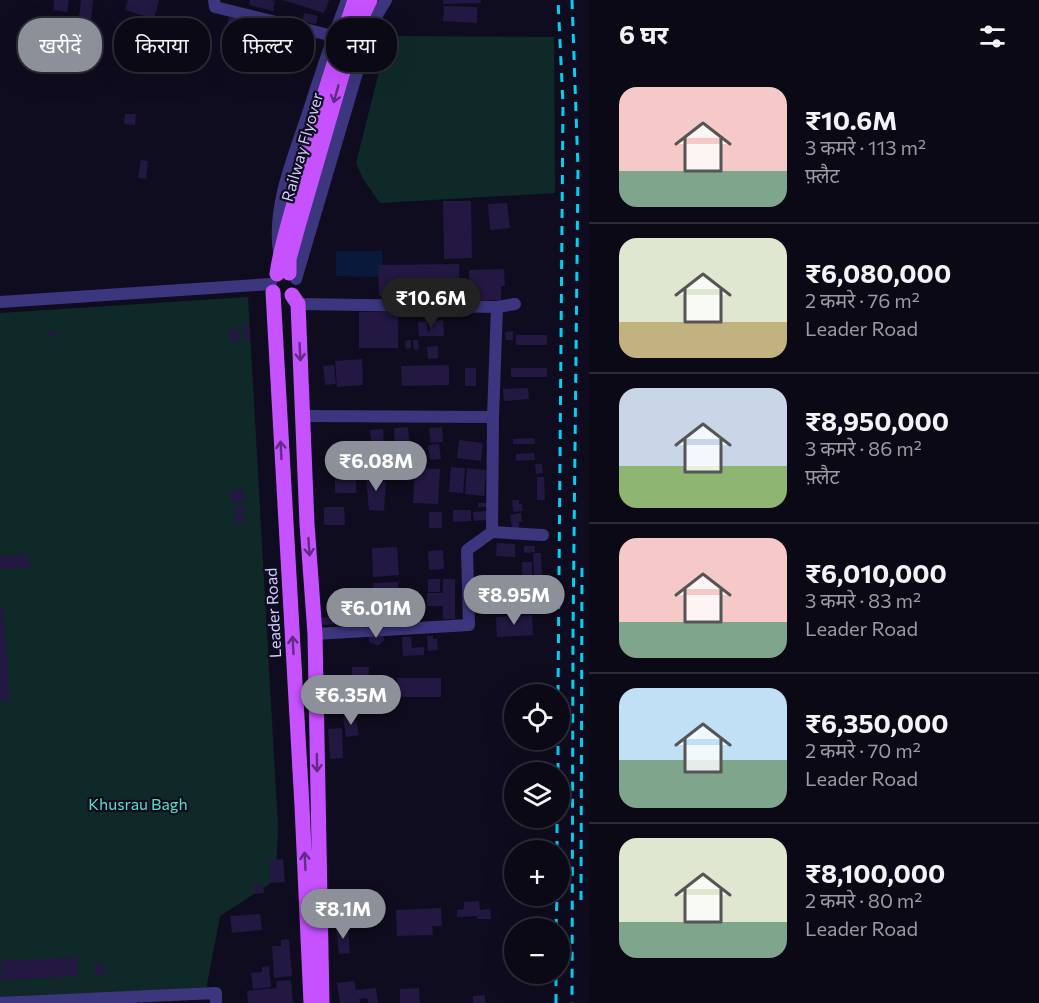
<!DOCTYPE html>
<html lang="hi">
<head>
<meta charset="utf-8">
<style>
  :root { --surface:#0c0917; --page:#151220; --text:#f1f3f6; --muted:#9a9aa1; --line:#2c2a36; --accent:#8c9099 }
  body { margin:0; font-family:Commissioner,"Noto Sans Devanagari",sans-serif; background:var(--page); color:var(--text); height:100vh; display:flex; flex-direction:column; font-size:22px; white-space:nowrap }
  * { box-sizing:border-box; margin:0 }
  p { font-size:20px; color:var(--muted) }
  .icon { flex:none; width:33px; height:33px; fill:none; stroke:currentColor; stroke-width:2; stroke-linecap:round; stroke-linejoin:round }
  .map { position:relative; flex:1; overflow:hidden }
  .sheet { display:flex; flex-direction:column; background:var(--surface); width:450px }
  .sheet>* { flex:none }
  .top-card { position:absolute; left:18px; top:18px; width:480px; height:54px; display:flex; gap:12px }
  .tools { position:absolute; left:504px; top:684px; display:grid; gap:12px }
  .tools a { display:grid; place-items:center; width:66px; height:66px; border-radius:50%; background:var(--surface); box-shadow:0 6px 24px #0002,0 0 0 2px var(--line); font-size:30px }
  .price { position:absolute; translate:-50% -51px; padding:0 14px; border-radius:21px; background:var(--accent); color:#fff; font-size:20px; line-height:39px; filter:drop-shadow(0 2px 3px #0008) }
  .price::after { content:''; position:absolute; left:50%; top:36px; width:18px; height:14px; margin-left:-9px; background:inherit; clip-path:polygon(0 0,100% 0,50% 100%) }
  .price.selected { background:#222; color:#fff }
  ul { padding:0; list-style:none }
  li { display:flex; align-items:center; gap:18px; height:150px; padding:0 30px }
  li+li { border-top:2px solid var(--line) }
  li span { display:grid; place-items:center; flex:none; width:168px; height:120px; border-radius:18px; color:#555 }
  li>.icon { margin-inline-start:auto }
  span .icon { width:72px; height:72px; fill:#fffc; stroke-width:1 }
  li b { font-size:26px }
  h2 { display:flex; justify-content:space-between; align-items:center; height:72px; padding:0 30px; font-size:26px }
  .chip { padding:0 21px; border-radius:24px; background:var(--surface); box-shadow:0 6px 24px #0002,0 0 0 2px var(--line); font-size:21px; line-height:54px }
  .chip.selected { background:var(--accent); color:#fff }
  main { display:flex; flex:1; min-height:0 }
  .map>svg:first-child { display:block }
  .green { fill:#0f2929 }
  .water { fill:#08193c }
  .building { fill:#221841 }
  .lines { fill:none; stroke-linecap:round; stroke-linejoin:round }
  .minor { stroke:#3c367f; stroke-width:12 }
  .major { stroke:#c651ff; stroke-width:15 }
  .rail { stroke:#00d1f5; stroke-width:3; stroke-dasharray:9 8; stroke-linecap:butt }
  .oneway { stroke:#622b84 }
  .labels { text-anchor:middle; stroke-width:4.5; stroke-linejoin:round; paint-order:stroke }
  .street-label { font-size:16px; fill:#d3caff; stroke:#100c1f }
  .park-label { font-size:16px; fill:#55e0c4; stroke:#100c1f }
</style>
</head>
<body>
<main>
<div class="map">
<svg width="589" height="1003" viewBox="0 0 589 1003">
  <rect width="100%" height="100%" fill="#100c1f"/>
  <path class="green" d="M388 36 554 37 555 193 380 203 363 179 356 163Z
    M248 297 278 827 276 880 220 916 206 990 0 999V313Z"/>
  <path class="water" d="M336 251H382L383 277 336 276Z"/>
  <path class="building" d="M54 0H69L67 12 53 10Z
    M81 0H93L91 19 79 18Z
    M128 0H159L154 19 125 10Z
    M250 0H270L275 1 273 11 249 5Z
    M283 0H329L324 13Z
    M443 0H481V3L443 4Z
    M444 6 477 7V23L443 21Z
    M304 13 318 16 316 24 302 21Z
    M229 17 254 23 250 41 225 35Z
    M261 23 301 33 296 53 279 48 275 64 252 58Z
    M125 114H136L135 125 124 124Z
    M141 160 148 161 146 179 138 178Z
    M443 201H471L472 258 444 259Z
    M507 203 510 228 490 230 488 204Z
    M459 264 460 302 388 303V296H379L378 265Z
    M504 269 505 286H501V300H469V270Z
    M359 312H398V348H359Z
    M443 320 444 336H419L418 322 427 321 428 332 430 331 429 322Z
    M248 324 250 340 244 341 243 325Z
    M238 328 239 341 230 342 229 329Z
    M48 331H55V337H48Z
    M513 331V340H506L505 332Z
    M516 335H547V345H516Z
    M411 340V348L406 349 405 341Z
    M413 340H418L419 349 414 350Z
    M438 346V358L428 359 427 347Z
    M362 359 363 385 337 387 335 361Z
    M334 365 336 384 325 385 323 366Z
    M449 365V385L402 386 401 366Z
    M465 368H476V386H465Z
    M511 368H547V377H511Z
    M528 388 529 399 504 401 503 389Z
    M408 427 410 451 395 452 394 428Z
    M442 427 443 442 431 443 429 428Z
    M383 429 384 446 372 447 370 430Z
    M534 438 535 444H513V439Z
    M459 440 483 443 481 461 457 458Z
    M439 444 441 459 430 460 428 445Z
    M386 450 387 466 365 467 364 451Z
    M534 453 535 460 516 461V454Z
    M345 454V460L333 461 332 455Z
    M535 464H542L543 473 536 474Z
    M451 467 465 468 463 493 449 492Z
    M415 468 440 469 438 504 413 503Z
    M467 468 486 470 484 496 465 494Z
    M382 472V482H386L384 511 369 510 366 479 372 473Z
    M335 474H356V493H335Z
    M537 477H544L545 500H537Z
    M243 489 245 500 241 504H232L231 490Z
    M512 500H519V504H522L523 511 513 512Z
    M478 503H487V507H478Z
    M243 506 245 522 236 524 235 508Z
    M324 507H344L345 525H324Z
    M453 510H471V521L453 522Z
    M487 511V520L474 521 473 512Z
    M429 512H442V528H429Z
    M521 513 522 522H519V528L512 529 510 515Z
    M497 543 515 544V557L496 556Z
    M524 546H535V552L524 553Z
    M397 547 399 575 373 577 372 548Z
    M443 550 444 569 429 570 428 551Z
    M533 553H541L542 578 534 579Z
    M29 555V568L0 569V556Z
    M522 562H532V581H522Z
    M428 579H440V592H428Z
    M443 579H455V619H443V606H427V593H443Z
    M398 582 399 613 374 614 373 583Z
    M521 583H531L532 602H522Z
    M0 606H3L10 700 0 701Z
    M532 615 533 635 497 637 496 617Z
    M339 616 340 624 318 625 317 618Z
    M383 633 384 640 379 645H376L369 642V634Z
    M427 636H433V639H437L438 650 428 651Z
    M402 637H411L412 648 424 647V655L403 656Z
    M352 667H369L368 683H378V709L353 708 352 703 340 705 339 691 348 690 349 677H352Z
    M397 678H441V697H398Z
    M355 715 359 735 346 737 343 717Z
    M342 728 343 758 330 759 328 729Z
    M283 859 285 882 270 883 269 860Z
    M263 884 264 893 254 894 253 885Z
    M346 895 348 911 364 909 366 923 337 927 334 897Z
    M479 901 480 910 490 909 491 919H477V916L457 917V910L464 909V902Z
    M441 908 442 926H432L433 935 397 936 396 910Z
    M260 914 262 930 232 933 230 916Z
    M348 927 350 953 339 954 336 928Z
    M289 939 292 976 274 978 272 946H281V940Z
    M77 957 78 976 2 981 1 961Z
    M104 963 105 974 95 975 94 964Z
    M269 966 271 987 253 989 251 973 262 972V967Z
    M291 980 293 1003H248L247 991 277 988 276 981Z
    M354 981 356 990 376 988 378 1003H368L367 998 359 999 360 1003H340L337 983Z
    M419 988 420 1003H400V989Z
    M485 995V1003H473V996Z"/>
  <g class="lines">
    <path class="minor" d="M214 0 215 7 333 36
      M279 252C272 206 294 156 308 113 320 75 333 37 347 0
      M296 279 369 32 375 18 386 0
      M0 302 271 284
      M298 304 497 307 515 304
      M303 416 493 417
      M492 532 493 417 497 307
      M315 634 469 625 467 550 492 532 543 535
      M0 1003 216 993V1003"/>
    <path class="major" d="M289 273V259L297 230 355 31 370 0
      M277 274C280 251 287 229 293 207 310 136 332 68 355 0
      M273 292 302 806 311 1003
      M292 295 298 304 307 524 315 634 322 1003"/>
    <path class="rail" d="M572 0 578 169 573 634 572 1003
      M558 694 563 104 558 0
      M558 772V740
      M557 850V818
      M581 900 582 561
      M556 928 557 896
      M556 1003V974"/>
  </g>
  <defs><path id="oneway-shaft" d="M-6 0H5M1.5-3L5.5 0L1.5 3" fill="none" stroke-width="1.6" stroke-linecap="round" stroke-linejoin="round" transform="scale(1.5)"/></defs>
  <g class="oneway">
    <use href="#oneway-shaft" transform="translate(336 94) rotate(106)"/>
    <use href="#oneway-shaft" transform="translate(300 352) rotate(87)"/>
    <use href="#oneway-shaft" transform="translate(281 450) rotate(-93)"/>
    <use href="#oneway-shaft" transform="translate(309 547) rotate(86)"/>
    <use href="#oneway-shaft" transform="translate(293 645) rotate(-93)"/>
    <use href="#oneway-shaft" transform="translate(317 763) rotate(89)"/>
    <use href="#oneway-shaft" transform="translate(305 861) rotate(-93)"/>
  </g>
  <g class="labels">
    <g class="street-label">
      <text transform="translate(302 147) rotate(-74)" y="6">Railway Flyover</text>
      <text transform="translate(273 613) rotate(-93)" y="6">Leader Road</text>
    </g>
    <g class="park-label">
      <text x="138" y="810">Khusrau Bagh</text>
    </g>
  </g>
</svg>
<div class="tools">
<a><svg class="icon" aria-label="locate" viewBox="0 0 24 24"><circle cx="12" cy="12" r="6"/><path d="M12 2v4M12 18v4M2 12h4M18 12h4"/></svg></a>
<a><svg class="icon" aria-label="layers" viewBox="0 0 24 24"><path d="M12 4l9 5-9 5-9-5zM3 14l9 5 9-5"/></svg></a>
<a>+</a>
<a>−</a>
</div>
<b class="price selected" style="left:431px;top:329px">₹10.6M</b>
<b class="price" style="left:376px;top:492px">₹6.08M</b>
<b class="price" style="left:514px;top:626px">₹8.95M</b>
<b class="price" style="left:376px;top:639px">₹6.01M</b>
<b class="price" style="left:351px;top:726px">₹6.35M</b>
<b class="price" style="left:343px;top:940px">₹8.1M</b>
<div class="top-card">
<a class="chip selected">खरीदें</a>
<a class="chip">किराया</a>
<a class="chip">फ़िल्टर</a>
<a class="chip">नया</a>
</div>
</div>
<section class="sheet">
<h2>6 घर<svg class="icon" aria-label="filters" viewBox="0 0 24 24"><path d="M4 7h16M4 17h16"/><circle cx="9" cy="7" r="2"/><circle cx="15" cy="17" r="2"/></svg></h2>
<ul>
<li><span style="background:linear-gradient(#f6c9c9 70%,#7fa58c 0)"><svg class="icon" aria-label="home" viewBox="0 0 24 24"><path d="M3 11l9-7 9 7M6 9v11h12V9"/></svg></span><div><b>₹10.6M</b><p>3 कमरे · 113 m²</p><p>फ़्लैट</p></div></li>
<li><span style="background:linear-gradient(#dfe7d0 70%,#c2b280 0)"><svg class="icon" aria-label="home" viewBox="0 0 24 24"><path d="M3 11l9-7 9 7M6 9v11h12V9"/></svg></span><div><b>₹6,080,000</b><p>2 कमरे · 76 m²</p><p>Leader Road</p></div></li>
<li><span style="background:linear-gradient(#c9d6e8 65%,#8fb573 0)"><svg class="icon" aria-label="home" viewBox="0 0 24 24"><path d="M3 11l9-7 9 7M6 9v11h12V9"/></svg></span><div><b>₹8,950,000</b><p>3 कमरे · 86 m²</p><p>फ़्लैट</p></div></li>
<li><span style="background:linear-gradient(#f6c9c9 70%,#7fa58c 0)"><svg class="icon" aria-label="home" viewBox="0 0 24 24"><path d="M3 11l9-7 9 7M6 9v11h12V9"/></svg></span><div><b>₹6,010,000</b><p>3 कमरे · 83 m²</p><p>Leader Road</p></div></li>
<li><span style="background:linear-gradient(#bfe0f5 60%,#7fa58c 0)"><svg class="icon" aria-label="home" viewBox="0 0 24 24"><path d="M3 11l9-7 9 7M6 9v11h12V9"/></svg></span><div><b>₹6,350,000</b><p>2 कमरे · 70 m²</p><p>Leader Road</p></div></li>
<li><span style="background:linear-gradient(#dfe7d0 70%,#7fa58c 0)"><svg class="icon" aria-label="home" viewBox="0 0 24 24"><path d="M3 11l9-7 9 7M6 9v11h12V9"/></svg></span><div><b>₹8,100,000</b><p>2 कमरे · 80 m²</p><p>Leader Road</p></div></li>
</ul>
</section>
</main>
</body>
</html>
